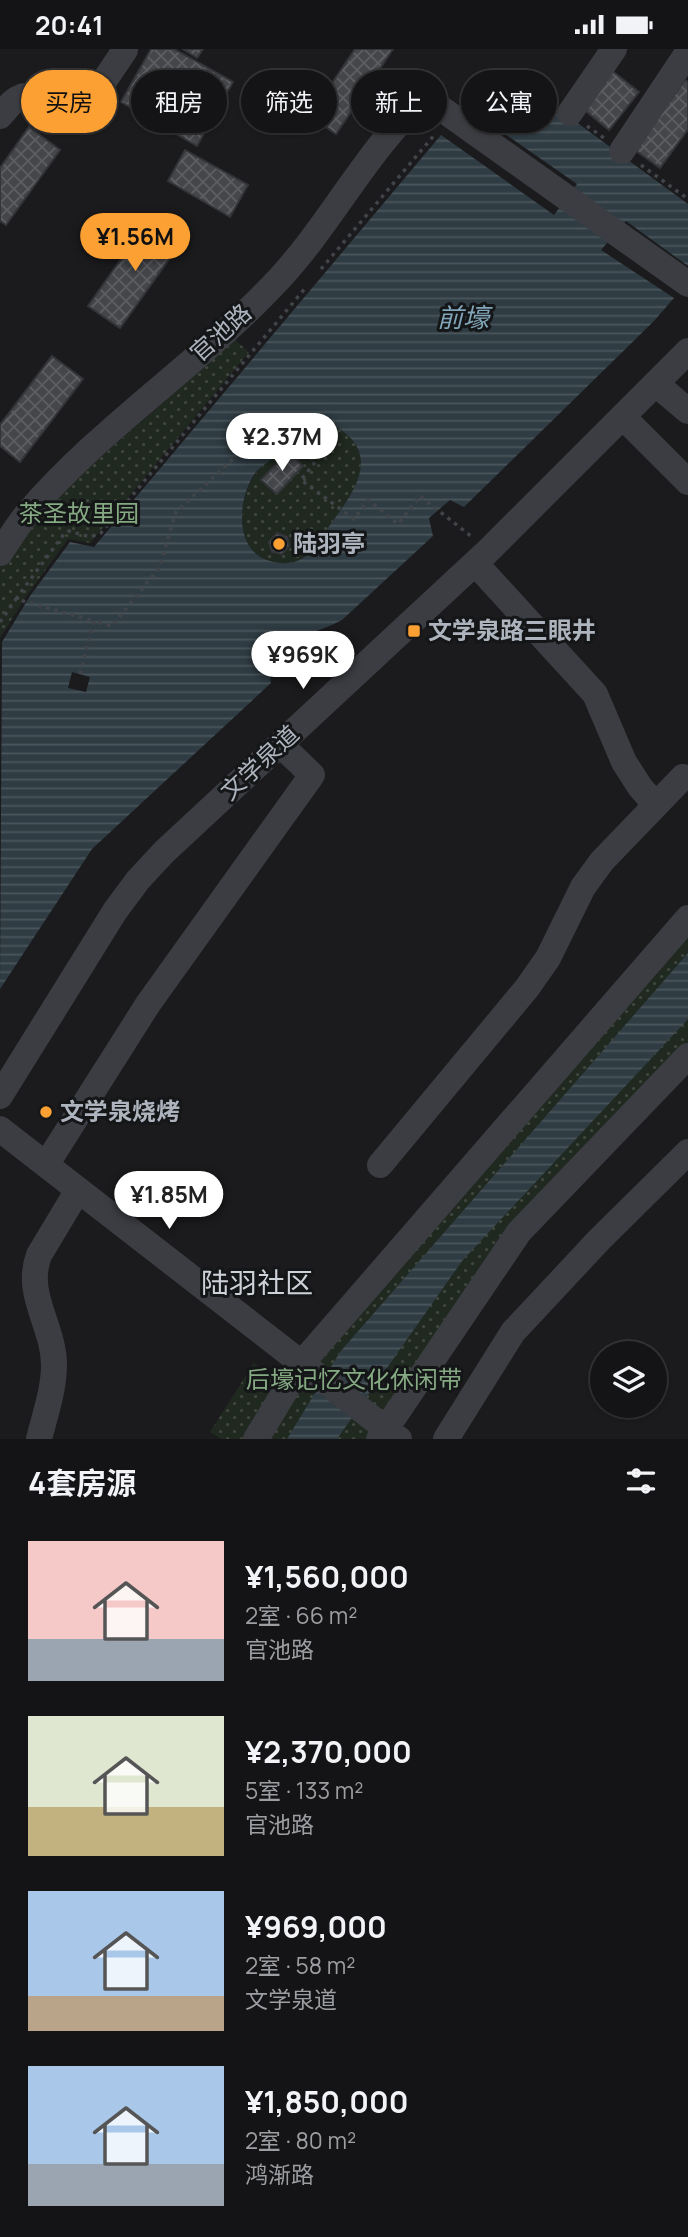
<!DOCTYPE html>
<html lang="zh">
<head>
<meta charset="utf-8">
<style>
  :root { --surface:#141416; --page:#1d1d1f; --text:#f1f3f6; --muted:#9d9ea1; --line:#333335; --accent:#fda033 }
  body { margin:0; font-family:Manrope,"Noto Sans SC",sans-serif; background:var(--page); color:var(--text); height:100vh; display:flex; flex-direction:column; font-size:26px; white-space:nowrap }
  * { box-sizing:border-box; margin:0 }
  p { font-size:23px; color:var(--muted) }
  .icon { flex:none; width:38px; height:38px; fill:none; stroke:currentColor; stroke-width:2; stroke-linecap:round; stroke-linejoin:round }
  .map { position:relative; height:1390px; overflow:hidden }
  .drawer { display:flex; flex-direction:column; background:var(--surface); flex:1 }
  .drawer>* { flex:none }
  .top-card { position:absolute; left:21px; top:21px; width:648px; height:63px; display:flex; gap:14px }
  .fabs { position:absolute; left:590px; top:1292px; display:grid; gap:14px }
  .fabs a { display:grid; place-items:center; width:77px; height:77px; border-radius:50%; background:var(--surface); box-shadow:0 2px 5px #0004,0 0 0 2px var(--line); font-size:35px }
  .price { position:absolute; translate:-50% -60px; padding:0 16px; border-radius:24px; background:#fff; color:#222; font-size:23px; line-height:46px; filter:drop-shadow(0 2px 4px #0008) }
  .price::after { content:''; position:absolute; left:50%; top:42px; width:21px; height:16px; margin-left:-10px; background:inherit; clip-path:polygon(0 0,100% 0,50% 100%) }
  .price.selected { background:var(--accent); color:#111 }
  ul { padding:0; list-style:none }
  li { display:flex; align-items:center; gap:21px; height:175px; padding:0 28px }
  li span { display:grid; place-items:center; flex:none; width:196px; height:140px; border-radius:0px; color:#555 }
  li>.icon { margin-inline-start:auto }
  span .icon { width:84px; height:84px; fill:#fffc; stroke-width:1 }
  li b { font-size:30px }
  h2 { display:flex; justify-content:space-between; align-items:center; height:84px; padding:0 28px; font-size:30px }
  .chip { padding:0 24px; border-radius:32px; background:var(--surface); box-shadow:0 2px 5px #0004,0 0 0 2px var(--line); font-size:24px; line-height:63px }
  .chip.selected { background:var(--accent); color:#111 }
  .status { display:flex; justify-content:space-between; align-items:center; height:49px; padding:0 35px; background:var(--surface); direction:ltr }
  .status svg { height:19px; fill:currentColor }
  .map>svg:first-child { display:block }
  .park { fill:url(#park-dots) }
  .water { fill:url(#water-rules); fill-rule:evenodd }
  .building { fill:url(#building-cross-hatch); stroke:#343539; stroke-width:2 }
  .lines { fill:none; stroke-linecap:round; stroke-linejoin:round }
  .path { stroke:#41454a; stroke-width:3.5; stroke-dasharray:3.5 5; stroke-linecap:butt }
  .minor { stroke:#3b3d42; stroke-width:26 }
  .poi-dot { fill:#fda033; stroke:#151618; stroke-width:2.5 }
  .labels { text-anchor:middle; stroke-width:6; stroke-linejoin:round; paint-order:stroke }
  .street-label { font-size:24px; fill:#adb4bd; stroke:#151618 }
  .park-label { font-size:24px; fill:#85a983; stroke:#151618 }
  .poi-label { font-size:24px; font-weight:bold; fill:#adb4bd; stroke:#151618; text-anchor:start }
  .water-label { font-size:26px; font-style:italic; fill:#82a6b9; stroke:#151618 }
  .quarter-label { font-size:28px; fill:#ced2d9; stroke:#151618 }
</style>
</head>
<body>
<div class="status"><b>20:41</b><svg viewBox="0 0 49 12"><path d="M0 12V9h3v3zM5 12V6h3v6zM10 12V3h3v9zM15 12V0h3v12zM26 1h20v11H26zM47 4h2v5h-2z"/></svg></div>
<div class="map">
<svg width="688" height="1390" viewBox="0 0 688 1390">
  <defs>
    <pattern id="park-dots" width="8" height="8" patternUnits="userSpaceOnUse" patternTransform="scale(1.75)"><rect width="8" height="8" fill="#202920"/><path d="M2 2h.1M6 6h.1" fill="none" stroke="#3e463e" stroke-width="1.8" stroke-linecap="round"/></pattern>
    <pattern id="water-rules" width="6" height="5" patternUnits="userSpaceOnUse" patternTransform="scale(1.75)"><rect width="6" height="5" fill="#2f3c43"/><path d="M0 2.5h6" fill="none" stroke="#4a565c"/></pattern>
    <pattern id="building-cross-hatch" width="8" height="8" patternUnits="userSpaceOnUse" patternTransform="scale(1.75)"><rect width="8" height="8" fill="#44464a"/><path d="M0 0l8 8M0 8l8-8" fill="none" stroke="#5c5e62"/></pattern>
  </defs>
  <rect width="100%" height="100%" fill="#1b1b1d"/>
  <path class="park" d="M235 291 249 303 90 494 68 490 25 549 0 589V518L37 464Z
    M312 368C324 370 335 376 345 384 380 412 349 449 330 476 322 487 314 503 303 509 293 516 278 515 267 511 233 499 238 447 257 423 263 415 274 410 280 402 291 388 293 374 312 368Z
    M688 864V1021L520 1195 383 1390H221L210 1383 254 1314 276 1331 474 1111Z"/>
  <path class="water" d="M523 34 688 155V217L626 172 601 201 674 249 654 272 464 458 450 451 429 469 433 487 342 571C315 586 264 592 271 634L92 800 0 940 2 593 30 547 70 493 94 498 441 86 554 166 577 135 492 76ZM312 368C324 370 335 376 345 384 380 412 349 449 330 476 322 486 315 503 303 509 293 516 278 515 267 511 233 499 238 447 256 423 263 415 274 410 280 402 291 388 293 374 312 368ZM72 623 90 628 86 643 68 639Z
    M688 904V970L462 1212 337 1390H287L340 1303Z"/>
  <path class="building" d="M151 0H174L233 33 197 97 121 53Z
    M183 0H203L197 9Z
    M355 0H393L336 85 310 67Z
    M611 21 639 43 609 81 581 58Z
    M685 31 688 33V80L660 119 635 101Z
    M29 78 60 101 6 176 0 172V119Z
    M185 101 248 136 230 168 168 132Z
    M150 169 182 192 120 279 88 257Z
    M52 307 83 330 20 413 0 397V376Z
    M288 403 303 417 277 445 261 431Z
    M277 484 287 488 289 497 282 505 272 503 269 493Z"/>
  <g class="lines">
    <path class="path" d="M493 69 523 29 553 51
      M587 77 604 89
      M641 116 688 150
      M321 220 436 84
      M16 550 64 485 69 482 90 488 101 484 307 237
      M0 573 16 550 94 572
      M80 625 94 572 112 577 159 519 176 463 262 383 278 379 290 384 320 407 301 431 354 470 368 451 398 475 420 447 472 488"/>
    <path class="minor" d="M570 64 614 0
      M0 67C6 61 12 51 21 48 34 43 62 68 79 69L125 1
      M622 102 688 3
      M656 335 688 362
      M623 368 688 433
      M0 504C9 491 17 477 27 465 102 377 201 314 279 230 332 173 367 100 425 48L688 235
      M475 514 595 645 624 713 640 738 655 755
      M0 1047 115 862 138 831 164 803 489 501 688 302
      M0 1080 399 1390
      M46 1116 148 955 312 726 280 695
      M380 1116 527 939 548 909 583 838 602 812 683 728
      M39 1390C45 1366 54 1340 54 1316 54 1277 24 1245 39 1206L78 1141
      M256 1390 302 1314 688 869
      M379 1390 519 1183 688 1007
      M446 1390 513 1283 599 1191 688 1103"/>
  </g>
  <g class="poi-dot">
    <circle cx="279" cy="495" r="7"/>
    <rect x="407" y="575" width="14" height="14" rx="3.5"/>
    <circle cx="46" cy="1063" r="7"/>
  </g>
  <g class="labels">
    <g class="street-label">
      <text transform="translate(221 284) rotate(-42)" y="8">官池路</text>
      <text transform="translate(260 714) rotate(-43)" y="8">文学泉道</text>
    </g>
    <g class="park-label">
      <text x="79" y="473">茶圣故里园</text>
      <text x="354" y="1339">后壕记忆文化休闲带</text>
    </g>
    <g class="poi-label">
      <text x="293" y="503">陆羽亭</text>
      <text x="428" y="590">文学泉路三眼井</text>
      <text x="60" y="1071">文学泉烧烤</text>
    </g>
    <g class="water-label">
      <text x="463" y="278">前壕</text>
    </g>
    <g class="quarter-label">
      <text x="257" y="1244">陆羽社区</text>
    </g>
  </g>
</svg>
<div class="fabs">
<a><svg class="icon" aria-label="layers" viewBox="0 0 24 24"><path d="M12 4l9 5-9 5-9-5zM3 14l9 5 9-5"/></svg></a>
</div>
<b class="price selected" style="left:135px;top:224px">¥1.56M</b>
<b class="price" style="left:282px;top:424px">¥2.37M</b>
<b class="price" style="left:303px;top:642px">¥969K</b>
<b class="price" style="left:169px;top:1182px">¥1.85M</b>
<div class="top-card">
<a class="chip selected">买房</a>
<a class="chip">租房</a>
<a class="chip">筛选</a>
<a class="chip">新上</a>
<a class="chip">公寓</a>
</div>
</div>
<section class="drawer">
<h2>4套房源<svg class="icon" aria-label="filters" viewBox="0 0 24 24"><path d="M4 7h16M4 17h16"/><circle cx="9" cy="7" r="2"/><circle cx="15" cy="17" r="2"/></svg></h2>
<ul>
<li><span style="background:linear-gradient(#f6c9c9 70%,#9aa5b1 0)"><svg class="icon" aria-label="home" viewBox="0 0 24 24"><path d="M3 11l9-7 9 7M6 9v11h12V9"/></svg></span><div><b>¥1,560,000</b><p>2室 · 66 m²</p><p>官池路</p></div></li>
<li><span style="background:linear-gradient(#dfe7d0 65%,#c2b280 0)"><svg class="icon" aria-label="home" viewBox="0 0 24 24"><path d="M3 11l9-7 9 7M6 9v11h12V9"/></svg></span><div><b>¥2,370,000</b><p>5室 · 133 m²</p><p>官池路</p></div></li>
<li><span style="background:linear-gradient(#a9c7e8 75%,#b9a48a 0)"><svg class="icon" aria-label="home" viewBox="0 0 24 24"><path d="M3 11l9-7 9 7M6 9v11h12V9"/></svg></span><div><b>¥969,000</b><p>2室 · 58 m²</p><p>文学泉道</p></div></li>
<li><span style="background:linear-gradient(#a9c7e8 70%,#9aa5b1 0)"><svg class="icon" aria-label="home" viewBox="0 0 24 24"><path d="M3 11l9-7 9 7M6 9v11h12V9"/></svg></span><div><b>¥1,850,000</b><p>2室 · 80 m²</p><p>鸿渐路</p></div></li>
</ul>
</section>
</body>
</html>
